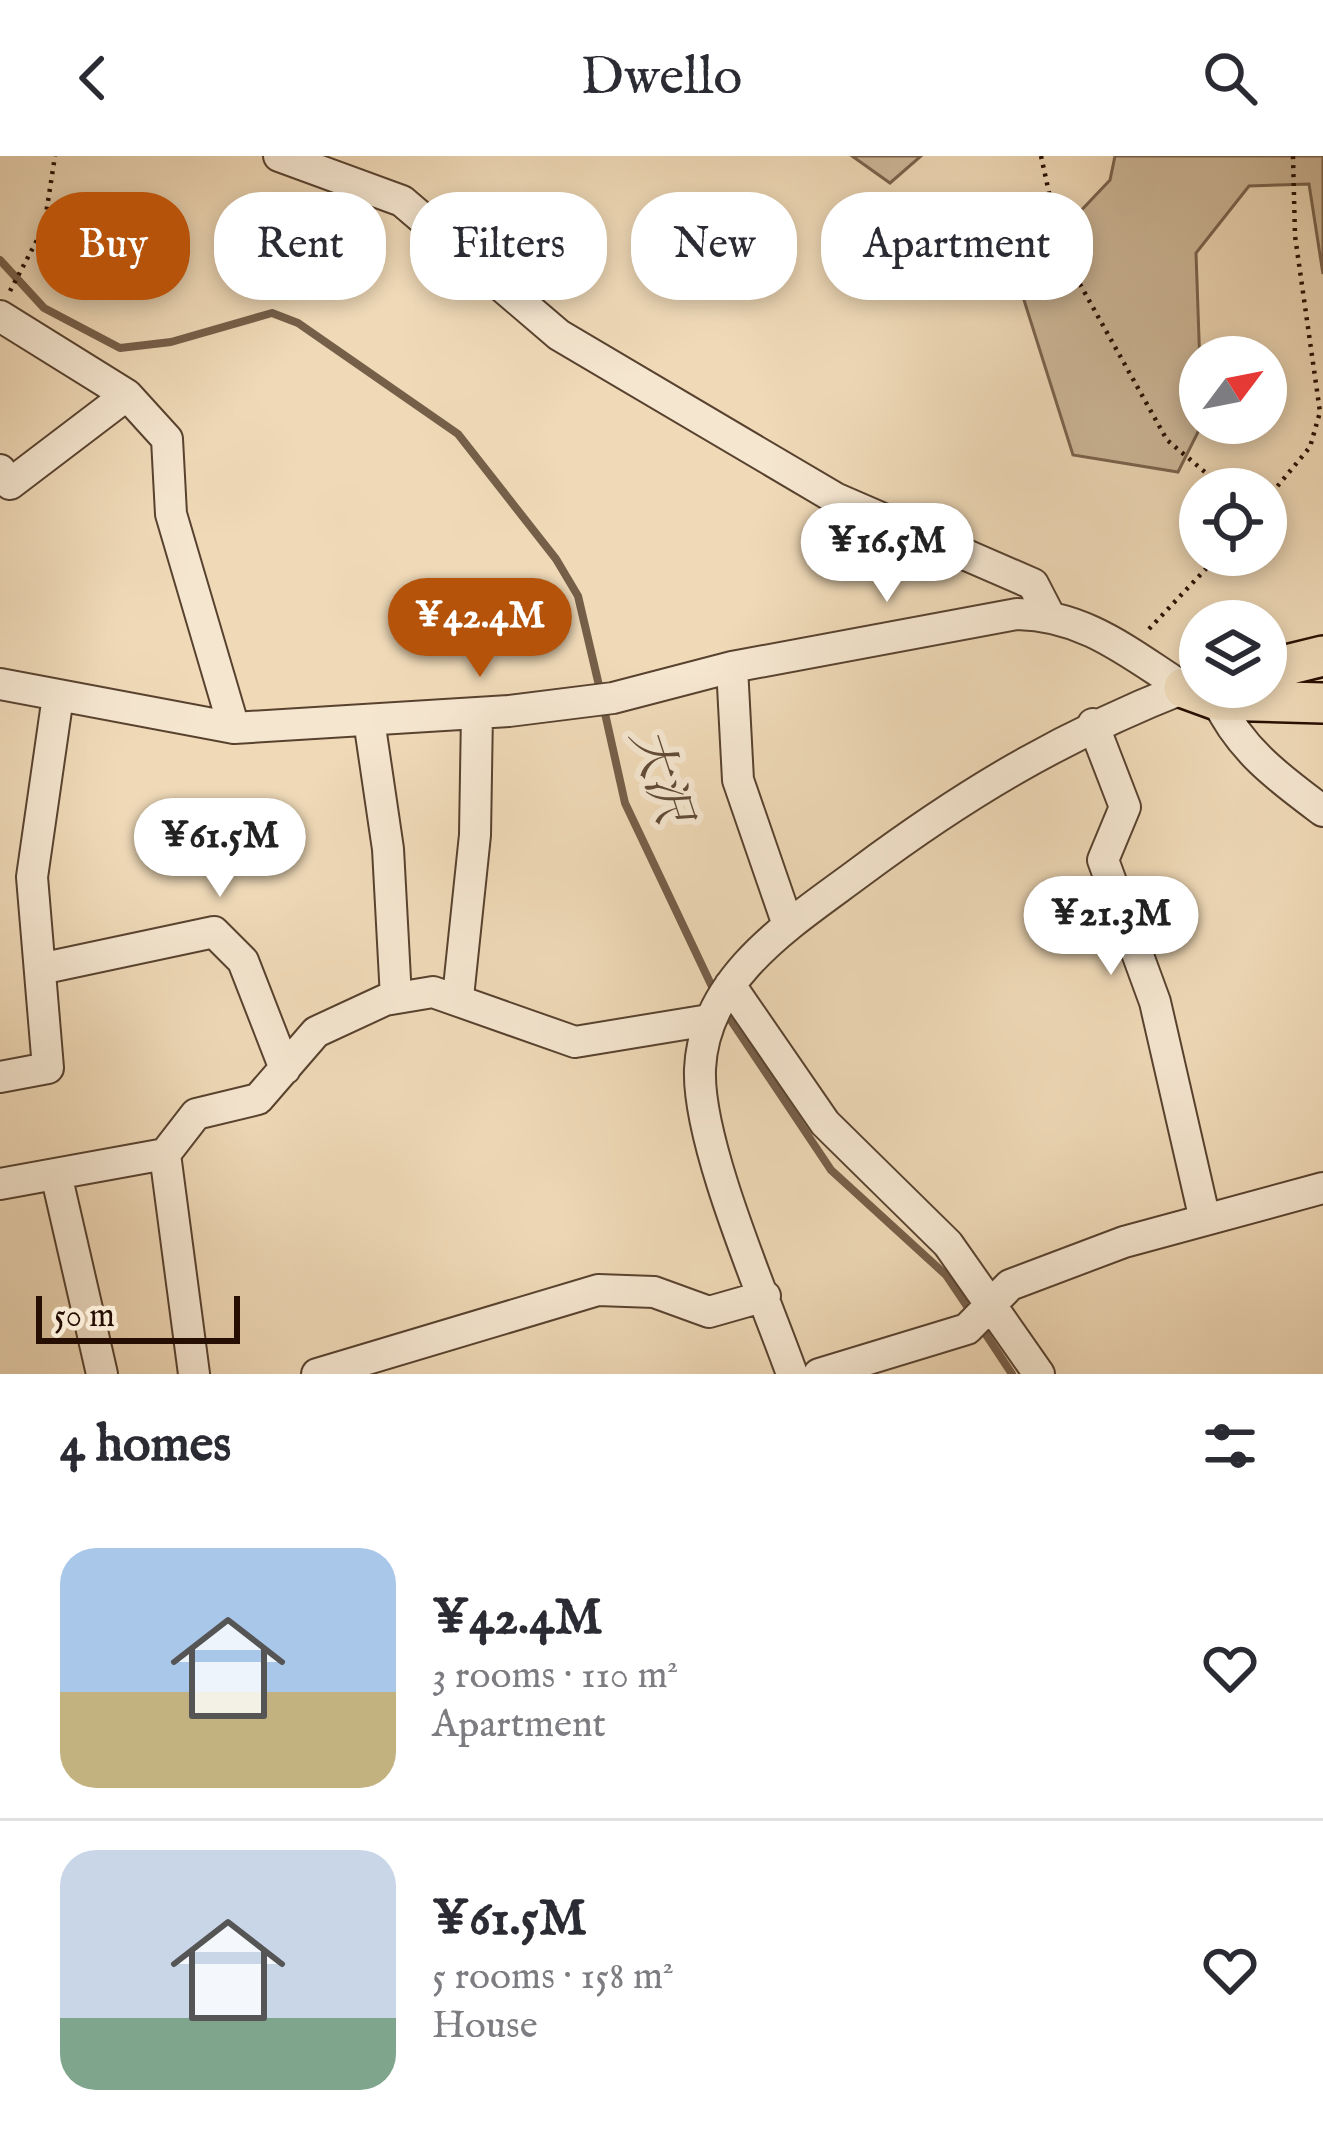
<!DOCTYPE html>
<html lang="en">
<head>
<meta charset="utf-8">
<style>
  :root { --surface:#fff; --page:#f7f7f7; --text:#2b2b33; --muted:#7c7c81; --line:#e1e1e2; --accent:#b45309 }
  body { margin:0; font-family:"IM FELL English","Noto Serif JP",serif; background:var(--page); color:var(--text); height:100vh; display:flex; flex-direction:column; font-size:45px; white-space:nowrap }
  * { box-sizing:border-box; margin:0 }
  p { font-size:39px; color:var(--muted) }
  .icon { flex:none; width:66px; height:66px; fill:none; stroke:currentColor; stroke-width:2; stroke-linecap:round; stroke-linejoin:round }
  .map { position:relative; height:1218px; overflow:hidden }
  .drawer { display:flex; flex-direction:column; background:var(--surface); flex:1 }
  .drawer>* { flex:none }
  .banner { position:absolute; left:36px; top:36px; width:1251px; height:108px; display:flex; gap:24px }
  .needle { width:78px; rotate:58deg }
  .fabs { position:absolute; left:1179px; top:180px; display:grid; gap:24px }
  .fabs a { display:grid; place-items:center; width:108px; height:108px; border-radius:50%; background:var(--surface); box-shadow:0 6px 18px #0003; font-size:60px }
  .scale { position:absolute; left:36px; bottom:30px; width:204px; box-sizing:border-box; padding-left:12px; border:6px solid #260f02; border-top:0; font-size:33px; line-height:42px; white-space:nowrap; color:#260f02; -webkit-text-stroke:9px #f5e6d0; paint-order:stroke }
  .price { position:absolute; translate:-50% -102px; padding:0 27px; border-radius:42px; background:#fff; color:#222; font-size:39px; line-height:78px; filter:drop-shadow(0 3px 6px #0008) }
  .price::after { content:''; position:absolute; left:50%; top:72px; width:36px; height:27px; margin-left:-18px; background:inherit; clip-path:polygon(0 0,100% 0,50% 100%) }
  .price.current { background:var(--accent); color:#fff }
  ul { padding:0; list-style:none }
  li { display:flex; align-items:center; gap:36px; height:300px; padding:0 60px }
  li+li { border-top:3px solid var(--line) }
  li span { display:grid; place-items:center; flex:none; width:336px; height:240px; border-radius:36px; color:#555 }
  li>.icon { margin-inline-start:auto }
  span .icon { width:144px; height:144px; fill:#fffc; stroke-width:1 }
  li b { font-size:51px }
  h2 { display:flex; justify-content:space-between; align-items:center; height:144px; padding:0 60px; font-size:51px }
  .tag { padding:0 42px; border-radius:48px; background:var(--surface); box-shadow:0 6px 18px #0003; font-size:42px; line-height:108px }
  .tag.current { background:var(--accent); color:#fff }
  header { display:flex; justify-content:space-between; align-items:center; height:156px; padding:0 60px; background:var(--surface); font-size:54px; font-weight:600 }
  .map>svg:first-child { display:block }
  .green { fill:#cdb798; stroke:#7a634d; stroke-width:3 }
  .lines { fill:none; stroke-linecap:round; stroke-linejoin:round }
  .stream { stroke:#765f49; stroke-width:8 }
  .minor-casing { stroke:#58422f; stroke-width:34 }
  .major-casing { stroke:#260f02; stroke-width:44 }
  .path { stroke:#260f02; stroke-width:4.5; stroke-dasharray:3 6; stroke-linecap:butt }
  .minor { stroke:#f5e6d0; stroke-width:30 }
  .major { stroke:#efd9b7; stroke-width:39 }
  .labels { text-anchor:middle; stroke-width:12; stroke-linejoin:round; paint-order:stroke }
  .water-label { font-size:48px; font-style:italic; fill:#624b38; stroke:#f5e6d0 }
</style>
</head>
<body>
<header><svg class="icon" aria-label="back" viewBox="0 0 24 24"><path d="M15 5l-7 7 7 7"/></svg>Dwello<svg class="icon" aria-label="search" viewBox="0 0 24 24"><circle cx="10" cy="10" r="6"/><path d="M15 15l6 6"/></svg></header>
<div class="map">
<svg width="1323" height="1218" viewBox="0 0 1323 1218">
  <rect width="100%" height="100%" fill="#efd9b7"/>
  <filter id="stains"><feTurbulence type="fractalNoise" baseFrequency=".00167" numOctaves="4"/><feColorMatrix values="0 0 0 0 .2 0 0 0 0 .09 0 0 0 0 .02 0 0 0 .5 -.17"/></filter>
  <radialGradient id="worn" r=".72"><stop offset=".6" stop-color="#630" stop-opacity="0"/><stop offset="1" stop-color="#630" stop-opacity=".3"/></radialGradient>
  <path class="green" d="M852 0H921L890 27Z
    M1115 0H1323V118L1309 28 1249 30 1196 97 1202 268 1178 316 1073 299 1017 122 1110 24Z"/>
  <g class="lines">
    <path class="stream" d="M0 104 44 152 120 192 171 186 272 157 298 167 458 278 556 403 578 440 601 538
      M604 553 625 647 716 839
      M726 857 831 1014 946 1119 973 1159
      M981 1171 1012 1218"/>
    <defs>
      <path id="minor" d="M279 0 402 45 559 179 835 342 1033 428 1049 459
        M0 160 127 239 167 283 171 358 234 572
        M0 314 10 328 127 239
        M732 511 738 624 788 769
        M0 528 234 572 509 555 613 542 732 511 1017 458C1085 459 1129 497 1184 532
        M1217 544C1240 594 1280 623 1323 655
        M369 564 388 693 396 842
        M1093 568 1125 651 1103 704 1155 846 1205 1064
        M40 813 214 776 243 805 285 913
        M730 829 825 967 948 1088 1039 1218
        M458 841 475 679 477 557
        M0 921 48 912 32 721 58 540
        M165 998 194 1218
        M56 1018 102 1218
        M0 1028 165 998 196 958 258 943 316 876 385 844 433 836 575 886 709 864
        M317 1218 598 1134 654 1136 709 1156 765 1140
        M792 1218C765 1142 697 988 700 913 704 820 793 766 860 716 966 637 1060 581 1184 532
        M819 1218 967 1173 1010 1129 1124 1086 1323 1032"/>
      <path id="major" d="M1266 514 1323 500
        M1184 532 1217 544 1323 547"/>
    </defs>
    <use href="#minor" class="minor-casing"/>
    <use href="#major" class="major-casing"/>
    <path class="path" d="M1041 0 1062 96 1167 284 1225 333
      M10 135 44 71 55 0
      M1266 344 1310 291 1320 256 1295 80 1293 0
      M1149 473 1219 399"/>
    <use href="#minor" class="minor"/>
    <use href="#major" class="major"/>
  </g>
  <g class="labels">
    <g class="water-label">
      <text transform="translate(662 619) rotate(72)" y="17">大沢</text>
    </g>
  </g>
  <rect width="100%" height="100%" filter="url(#stains)"/>
  <rect width="100%" height="100%" fill="url(#worn)"/>
</svg>
<div class="fabs">
<a><svg class="needle" viewBox="-14 -14 28 28"><path d="M0-13l5 13h-10z" fill="#e53935"/><path d="M0 13l5-13h-10z" fill="#7c7c81"/></svg></a>
<a><svg class="icon" aria-label="locate" viewBox="0 0 24 24"><circle cx="12" cy="12" r="6"/><path d="M12 2v4M12 18v4M2 12h4M18 12h4"/></svg></a>
<a><svg class="icon" aria-label="layers" viewBox="0 0 24 24"><path d="M12 4l9 5-9 5-9-5zM3 14l9 5 9-5"/></svg></a>
</div>
<div class="scale">50 m</div>
<b class="price" style="left:887px;top:449px">¥16.5M</b>
<b class="price current" style="left:480px;top:524px">¥42.4M</b>
<b class="price" style="left:220px;top:744px">¥61.5M</b>
<b class="price" style="left:1111px;top:822px">¥21.3M</b>
<div class="banner">
<a class="tag current">Buy</a>
<a class="tag">Rent</a>
<a class="tag">Filters</a>
<a class="tag">New</a>
<a class="tag">Apartment</a>
</div>
</div>
<section class="drawer">
<h2>4 homes<svg class="icon" aria-label="filters" viewBox="0 0 24 24"><path d="M4 7h16M4 17h16"/><circle cx="9" cy="7" r="2"/><circle cx="15" cy="17" r="2"/></svg></h2>
<ul>
<li><span style="background:linear-gradient(#a9c7e8 60%,#c2b280 0)"><svg class="icon" aria-label="home" viewBox="0 0 24 24"><path d="M3 11l9-7 9 7M6 9v11h12V9"/></svg></span><div><b>¥42.4M</b><p>3 rooms · 110 m²</p><p>Apartment</p></div><svg class="icon" aria-label="heart" viewBox="0 0 24 24"><path d="M12 20l-8-8c-3-5 5-10 8-4 3-6 11-1 8 4z"/></svg></li>
<li><span style="background:linear-gradient(#c9d6e8 70%,#7fa58c 0)"><svg class="icon" aria-label="home" viewBox="0 0 24 24"><path d="M3 11l9-7 9 7M6 9v11h12V9"/></svg></span><div><b>¥61.5M</b><p>5 rooms · 158 m²</p><p>House</p></div><svg class="icon" aria-label="heart" viewBox="0 0 24 24"><path d="M12 20l-8-8c-3-5 5-10 8-4 3-6 11-1 8 4z"/></svg></li>
</ul>
</section>
</body>
</html>
